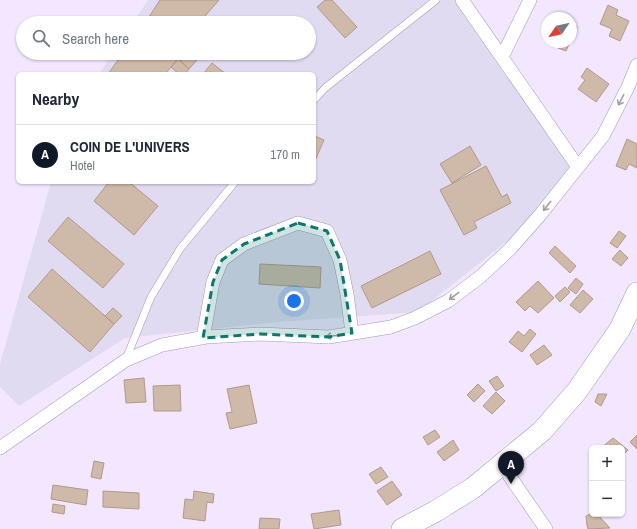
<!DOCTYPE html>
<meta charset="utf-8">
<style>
body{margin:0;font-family:"Archivo Narrow",sans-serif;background:#f6f6f7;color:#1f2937}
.controls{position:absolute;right:12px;bottom:12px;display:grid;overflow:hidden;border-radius:6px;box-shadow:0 1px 3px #0004}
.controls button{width:36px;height:36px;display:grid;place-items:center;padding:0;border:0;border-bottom:1px solid #e0e1e3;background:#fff;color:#1f2937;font:20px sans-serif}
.compass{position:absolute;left:541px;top:12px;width:36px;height:36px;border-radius:50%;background:#fff;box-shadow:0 1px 3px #0004;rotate:236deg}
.you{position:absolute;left:294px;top:301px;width:14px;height:14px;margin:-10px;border:3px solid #fff;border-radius:50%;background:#1a73e8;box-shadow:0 0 0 6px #1a73e833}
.badge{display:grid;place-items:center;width:26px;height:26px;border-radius:50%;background:#111827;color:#fff;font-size:13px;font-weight:700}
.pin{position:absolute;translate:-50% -33px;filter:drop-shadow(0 1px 2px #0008)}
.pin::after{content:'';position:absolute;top:21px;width:14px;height:12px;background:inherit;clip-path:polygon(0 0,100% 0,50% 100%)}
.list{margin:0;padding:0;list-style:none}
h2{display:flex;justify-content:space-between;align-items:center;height:52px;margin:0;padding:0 16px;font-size:17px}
h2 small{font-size:13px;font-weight:400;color:#747a83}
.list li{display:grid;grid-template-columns:26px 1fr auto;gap:12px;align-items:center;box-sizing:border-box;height:60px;padding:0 16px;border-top:1px solid #e0e1e3}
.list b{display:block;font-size:15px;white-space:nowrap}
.list p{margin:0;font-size:13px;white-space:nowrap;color:#747a83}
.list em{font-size:13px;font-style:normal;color:#747a83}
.icon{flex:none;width:22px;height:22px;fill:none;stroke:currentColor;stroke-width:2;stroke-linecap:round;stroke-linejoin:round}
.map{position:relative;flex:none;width:637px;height:529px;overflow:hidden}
.search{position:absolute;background:#fff;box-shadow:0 1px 3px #0004;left:16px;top:16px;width:300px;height:44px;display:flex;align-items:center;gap:10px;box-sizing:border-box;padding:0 14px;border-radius:22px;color:#747a83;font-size:15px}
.panel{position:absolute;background:#fff;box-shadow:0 1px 3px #0004;left:16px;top:72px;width:300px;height:112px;border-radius:6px}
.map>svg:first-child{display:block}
</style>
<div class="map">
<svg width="637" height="529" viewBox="0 0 637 529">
<rect width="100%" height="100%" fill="#f3e7ff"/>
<!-- industrial -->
<path fill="#e1dbf1" d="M148,0H459L572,168L521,230L418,312L278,322L125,338L19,406L0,387V364L51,182H314V74H99L113,53H309V23H133Z"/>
<!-- building -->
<path fill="#cfb9a8" stroke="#af9a8a" d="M160,0H219L199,23H145Z
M325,0H332L357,27L345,38L317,7Z
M608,5L618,10L616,15L629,21L620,41L609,36L612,29L600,24Z
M571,24L577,27L571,40Z
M559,42H570L566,51L558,48L560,43Z
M123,53H172L178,59L165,74H108Z
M173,53H189L197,60L189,69Z
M178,59L189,69L185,74H179L171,67Z
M212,63L226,74H203Z
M587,68L609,84L596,102L578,89L585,80L581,77Z
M315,136L324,140L314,163V140Z
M627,139L637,144V168L629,164L626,170L616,166Z
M470,146L481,165L452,183L440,164Z
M486,166L502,197L507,194L511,203L474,222L477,228L464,235L440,190Z
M109,182H129L158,206L134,235L94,201Z
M68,217L124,264L103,288L48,241Z
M619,231L626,236L617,248L610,243Z
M555,246L576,266L570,273L549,253Z
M620,250L628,258L621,266L612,259Z
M430,251L441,274L372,308L361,286Z
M260,264L321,267L320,288L259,284Z
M52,269L114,324L90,352L28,297Z
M576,278L583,284L576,294L568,288Z
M538,281L554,298L538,313L530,306L525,311L516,302Z
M565,287L570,292L560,302L555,296Z
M583,290L593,299L580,313L570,305Z
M113,308L122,316L114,324L105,316Z
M530,329L536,334L522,352L509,342L518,331L524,336Z
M544,345L552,355L537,365L530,355Z
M497,376L504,386L496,391L489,381Z
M144,378L146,402L126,403L124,380Z
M478,384L485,391L474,402L467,395Z
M180,385L181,411H154L153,386Z
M249,385L257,423L230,429L226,413L232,412L227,389Z
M496,392L505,401L492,414L483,406Z
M598,394H607L601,406L595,402Z
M435,430L440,437L428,445L423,437Z
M637,435V449L630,442Z
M613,438L628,450L622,456V448H601Z
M453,440L459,450L444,461L437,452Z
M94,461L104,463L101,479L91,477Z
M381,467L388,477L376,484L369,474Z
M392,481L402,495L387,505L377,491Z
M53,485L88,490L86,505L51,499Z
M103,491L139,493V509L103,507Z
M194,491L214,494L213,503L207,502L205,521L183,518L185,499L193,500Z
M53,504L65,506L64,514L52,512Z
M339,510L341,525L314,529L311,514Z
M592,513V514H597L610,528L588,529L587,526L586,516Z
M260,518L280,519L279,529H259Z"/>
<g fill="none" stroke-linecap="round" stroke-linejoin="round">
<!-- lane casing -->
<g stroke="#a499af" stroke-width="8">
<path id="lane" d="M314,100L325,88L436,0
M126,359L151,297L180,249L235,182"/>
</g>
<!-- street casing -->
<g stroke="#a499af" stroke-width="14">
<path id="street" d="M462,0L578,167
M502,57L530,0
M203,338L213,282L222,260L244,244L298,223L327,231L340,260L347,294L352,333
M0,448L126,360L162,345L206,337L260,334L329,337L391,327L415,318L448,301L480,277L510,249L540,215L603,136L628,87L637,65
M502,465L546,529"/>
</g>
<!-- primary casing -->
<g stroke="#a499af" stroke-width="22">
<path id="primary" d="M402,529L436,511L473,488L542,431L577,391L620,329L637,293"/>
</g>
<!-- lane -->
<use href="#lane" stroke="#fff" stroke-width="7"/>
<!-- street -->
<use href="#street" stroke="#fff" stroke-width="13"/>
<!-- primary -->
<use href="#primary" stroke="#fff" stroke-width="21"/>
</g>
<!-- one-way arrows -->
<defs><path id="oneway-shaft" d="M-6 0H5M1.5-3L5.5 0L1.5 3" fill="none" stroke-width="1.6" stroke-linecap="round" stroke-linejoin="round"/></defs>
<g stroke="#a1a0a3">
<use href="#oneway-shaft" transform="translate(621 100) rotate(117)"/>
<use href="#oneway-shaft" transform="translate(547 206) rotate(128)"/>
<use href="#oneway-shaft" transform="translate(454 296) rotate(143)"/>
<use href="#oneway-shaft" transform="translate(332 336) rotate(175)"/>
</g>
<!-- marked area -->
<path fill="#0f766e" fill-opacity="0.2" stroke="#0f766e" stroke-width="3" stroke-dasharray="8 5" stroke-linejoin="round" d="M298,223L327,231L340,260L352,333L329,337L260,334L203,338L213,282L222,260L244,244Z"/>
</svg>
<div class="controls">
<button>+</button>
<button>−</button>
</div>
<svg class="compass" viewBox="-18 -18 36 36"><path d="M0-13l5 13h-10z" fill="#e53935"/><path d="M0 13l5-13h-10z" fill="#747a83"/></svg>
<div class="you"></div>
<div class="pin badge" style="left:511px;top:484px">A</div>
<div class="search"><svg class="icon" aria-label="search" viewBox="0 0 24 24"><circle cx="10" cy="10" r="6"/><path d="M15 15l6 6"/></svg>Search here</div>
<section class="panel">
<h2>Nearby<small></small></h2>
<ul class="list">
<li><span class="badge">A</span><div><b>COIN DE L'UNIVERS</b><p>Hotel</p></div><em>170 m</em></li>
</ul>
</section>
</div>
